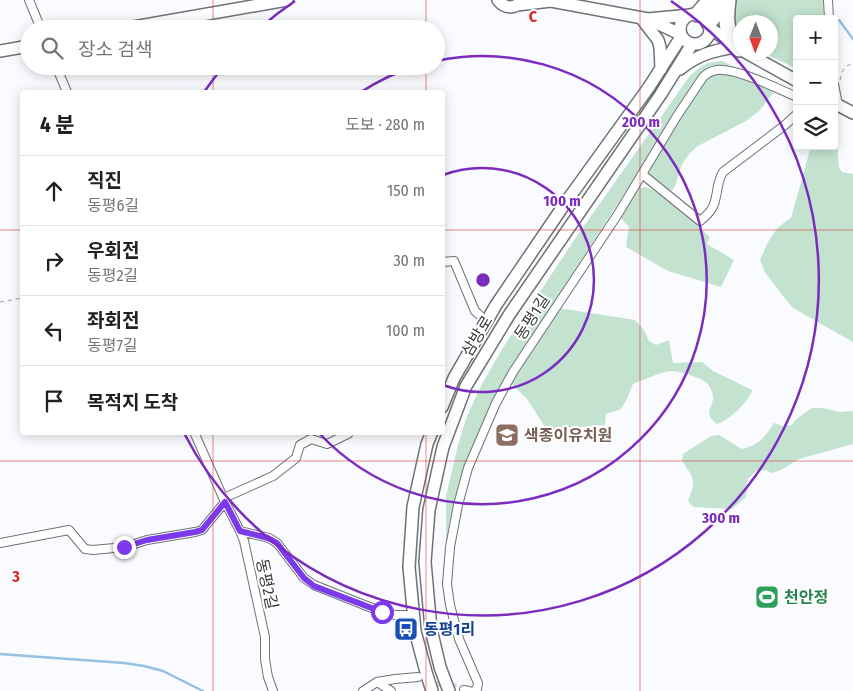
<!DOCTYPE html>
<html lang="ko">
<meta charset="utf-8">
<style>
body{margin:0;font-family:"Fira Sans Condensed","Noto Sans KR",sans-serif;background:#f6f6f6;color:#202124}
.controls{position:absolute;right:15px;top:15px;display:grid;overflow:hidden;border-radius:5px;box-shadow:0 2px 12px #0003}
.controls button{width:45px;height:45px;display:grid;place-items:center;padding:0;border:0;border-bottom:1px solid #e0e0e0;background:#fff;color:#202124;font:25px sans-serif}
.compass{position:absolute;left:733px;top:15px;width:45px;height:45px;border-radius:50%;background:#fff;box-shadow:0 2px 12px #0003;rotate:181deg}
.stop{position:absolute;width:15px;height:15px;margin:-11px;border:4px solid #7c3aed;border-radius:50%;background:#fff}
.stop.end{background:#7c3aed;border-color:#fff;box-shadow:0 1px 5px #0008}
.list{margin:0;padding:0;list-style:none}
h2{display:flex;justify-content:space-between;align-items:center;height:65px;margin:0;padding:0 20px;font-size:21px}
h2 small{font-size:16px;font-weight:400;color:#757577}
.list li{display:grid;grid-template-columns:32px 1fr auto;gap:15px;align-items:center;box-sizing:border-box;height:70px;padding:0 20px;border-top:1px solid #e0e0e0}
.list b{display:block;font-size:19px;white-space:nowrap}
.list p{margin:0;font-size:16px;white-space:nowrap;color:#757577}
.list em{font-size:16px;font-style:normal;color:#757577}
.icon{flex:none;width:28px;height:28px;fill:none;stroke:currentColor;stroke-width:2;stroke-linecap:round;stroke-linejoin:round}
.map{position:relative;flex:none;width:853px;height:691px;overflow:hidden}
.search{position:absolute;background:#fff;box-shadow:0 2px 12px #0003;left:20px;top:20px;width:425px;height:55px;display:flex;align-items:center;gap:12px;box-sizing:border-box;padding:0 18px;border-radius:28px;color:#757577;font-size:19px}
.panel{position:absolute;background:#fff;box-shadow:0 2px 12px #0003;left:20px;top:90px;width:425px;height:345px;border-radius:5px}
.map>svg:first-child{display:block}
</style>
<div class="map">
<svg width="853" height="691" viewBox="0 0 853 691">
<rect width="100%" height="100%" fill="#fafbff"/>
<!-- green -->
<path fill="#c3e3d0" d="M737,0H823L824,19H797V69L764,53L770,52V22H740V40L729,15Z
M722,61L731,65L716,67L708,70L643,165L522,351L494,397L462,475L451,514L446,542V496L458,445L467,416L483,382L504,346L577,236L689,77C702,65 705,62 722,61Z
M719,73L732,75L774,92L759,111L746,121L698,146L690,153L682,164L675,186L672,191L659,184L648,172L702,81L710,75Z
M834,141L837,143L839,168L842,172L853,174V342L793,308L782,295L765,272L760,260C768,242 773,228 791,218L811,146H834Z
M645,187C664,192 694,223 710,237L707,244L734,260L721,287L668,271L626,247L627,239L629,227L620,217L639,188Z
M558,308L635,320L644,330L649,341L656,345L669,340L673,363L702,362L713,371L752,390C750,401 727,422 717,424C702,412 713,410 713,397C713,393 710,386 707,383C702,378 677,370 670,371C661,372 643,380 633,384L628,397L621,409L606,414L605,425L547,430L527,399L511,383L529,352Z
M812,408H823L840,412L853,411V444L799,459L781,470L772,473L766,470L756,471L747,480L746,497L732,509L693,507L688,501C696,480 695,480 682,461L683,454L711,436L719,435L742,449C759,445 765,437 774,423L783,426L792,425L795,420Z"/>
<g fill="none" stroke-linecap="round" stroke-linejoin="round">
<!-- stream -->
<path stroke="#95c1e2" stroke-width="2.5" d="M839,20L853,39
M0,654L124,663L144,666L163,671L203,691"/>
<!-- street-tunnel -->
<path stroke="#d4d5d8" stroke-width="8" stroke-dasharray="8 4" stroke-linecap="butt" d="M425,679L464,690"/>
<!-- street casing -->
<g stroke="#6f7176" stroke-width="10">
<path id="street" d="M29,0L41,29
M828,0L829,19
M56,66L67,92
M834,84L838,105
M642,174L700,221C707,215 713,210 715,201C718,190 717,182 723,172L785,125L797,114
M442,262L454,261L475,311L486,321
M194,432L225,502L240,531L244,541L265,637V659L268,677L273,691
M224,498L273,476L296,458L300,445L311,439L327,444L348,434
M240,531L269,538L277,543L304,578L314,585L382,612L395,615H414
M0,543L69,530L85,549L93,550L125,547L147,540L195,532L202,530L225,502
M377,682L391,691
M464,690L469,691
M363,691L377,682L395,679L418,677
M474,691L477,689L478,683L459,639L450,605L447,584L450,547L458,505L468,468L496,403L513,372L618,214L677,116L703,77C707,73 711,71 717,70C737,68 778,89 797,97"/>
</g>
<!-- secondary casing -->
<g stroke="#6f7176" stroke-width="14">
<path id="secondary" d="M498,0C505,9 514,9 522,1
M517,5L551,1L648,19L680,34
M680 29a15 15 0 1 1 30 0a15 15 0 1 1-30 0Z
M641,18L658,40L660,47L661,69
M648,19L690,15
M710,28L737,48
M122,29L287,0
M0,51L29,46
M745,52L797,81
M680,69C697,55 712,51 734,47
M834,103L853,113
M442,407L454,378L496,305L566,202L649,87L681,37
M432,432L427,444L413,507L409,567L415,631L426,672L432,691
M449,691L440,667L431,629L425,562L429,510L443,447L466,386L509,315L661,94L692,44"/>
</g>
<!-- highway casing -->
<g stroke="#6f7176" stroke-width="18">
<path id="highway" d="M728,0C725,25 726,28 739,49
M698,14L710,0
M709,23L725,0"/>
</g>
<!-- path -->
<path stroke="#9a9b9f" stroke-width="1" stroke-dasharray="4 4" stroke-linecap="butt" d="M840,80C842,71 844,65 853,64
M0,302L22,298"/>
<!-- street -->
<use href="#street" stroke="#fff" stroke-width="8"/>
<!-- secondary -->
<use href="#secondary" stroke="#fff" stroke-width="11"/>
<!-- highway -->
<use href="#highway" stroke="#fff" stroke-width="15"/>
</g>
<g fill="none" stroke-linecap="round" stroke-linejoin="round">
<!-- route -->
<path stroke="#7c3aed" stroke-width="6" d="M124,547L147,540L195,532L202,530L225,502L240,531L268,538L277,543L304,578L314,586L382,612"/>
</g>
<!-- grid -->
<path fill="none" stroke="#d62828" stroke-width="1" stroke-opacity="0.55" d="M213,0V29M426,0V29M640,0V691M213,66V92M426,66V92M0,230H22M442,230H853M213,432V691M426,432V691M0,461H853"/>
<!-- distance rings -->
<g fill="none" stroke="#7b2cbf" stroke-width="2.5">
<path d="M443 175A112 112 0 1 1 443 385"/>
<path d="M361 92A224 224 0 0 1 416 66M436 61A224 224 0 1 1 319 433"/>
<path d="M204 92A336 336 0 0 1 224 66M260 28A336 336 0 0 1 295 1M671 1A336 336 0 1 1 184 433"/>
</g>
<!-- icons -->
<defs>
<g id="school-square" transform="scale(1.25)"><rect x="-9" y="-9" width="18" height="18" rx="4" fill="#8d6e63" stroke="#fff"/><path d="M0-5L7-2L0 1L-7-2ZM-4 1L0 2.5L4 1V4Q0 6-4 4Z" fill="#fff"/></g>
<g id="stadium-square" transform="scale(1.25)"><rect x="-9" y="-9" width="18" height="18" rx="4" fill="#2e9e5b" stroke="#fff"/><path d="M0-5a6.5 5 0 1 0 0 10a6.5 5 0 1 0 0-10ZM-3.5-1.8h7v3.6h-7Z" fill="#fff"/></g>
<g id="bus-square" transform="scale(1.25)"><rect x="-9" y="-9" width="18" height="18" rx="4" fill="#1a4fb4" stroke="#fff"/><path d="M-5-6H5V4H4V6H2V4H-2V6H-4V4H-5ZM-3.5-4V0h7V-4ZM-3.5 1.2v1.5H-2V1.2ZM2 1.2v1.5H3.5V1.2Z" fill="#fff"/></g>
</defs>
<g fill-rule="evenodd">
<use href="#school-square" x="507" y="435"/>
<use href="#stadium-square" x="767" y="597"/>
<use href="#bus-square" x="406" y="629"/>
</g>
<g text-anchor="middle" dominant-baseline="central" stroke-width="4" stroke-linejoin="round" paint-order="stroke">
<!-- street labels -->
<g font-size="16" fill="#3a3b3e" stroke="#fff">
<text transform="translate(532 317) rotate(-57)">동평1길</text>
<text transform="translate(477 336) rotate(-59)">삼방로</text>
<text transform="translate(267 584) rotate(78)">동평2길</text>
</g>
<!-- education labels -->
<g font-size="16" font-weight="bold" fill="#785e54" stroke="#fff" text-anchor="start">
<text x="524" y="435">색종이유치원</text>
</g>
<!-- leisure labels -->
<g font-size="16" font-weight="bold" fill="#27864d" stroke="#fff" text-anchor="start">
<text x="784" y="597">천안정</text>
</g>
<!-- transit labels -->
<g font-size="16" font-weight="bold" fill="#164399" stroke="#fff" text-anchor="start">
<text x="424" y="629">동평1리</text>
</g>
</g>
<g font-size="16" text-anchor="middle" font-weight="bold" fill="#d62828" stroke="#fff" stroke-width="4" stroke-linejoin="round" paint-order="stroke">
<text x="533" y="22">C</text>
<text x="16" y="582">3</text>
</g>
<circle cx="483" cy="280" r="8" fill="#7b2cbf" stroke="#fff" stroke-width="2.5"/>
<g font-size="15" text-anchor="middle" font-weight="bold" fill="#7b2cbf" stroke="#fff" stroke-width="4" stroke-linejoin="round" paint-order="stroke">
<text x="641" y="127">200 m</text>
<text x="562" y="206">100 m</text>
<text x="721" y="523">300 m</text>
</g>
</svg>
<div class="controls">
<button>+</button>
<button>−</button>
<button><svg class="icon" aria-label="layers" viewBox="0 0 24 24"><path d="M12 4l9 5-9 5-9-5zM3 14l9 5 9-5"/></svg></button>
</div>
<svg class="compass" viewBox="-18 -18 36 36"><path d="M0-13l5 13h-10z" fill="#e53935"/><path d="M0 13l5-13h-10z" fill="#757577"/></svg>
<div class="stop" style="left:382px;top:612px"></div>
<div class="stop end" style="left:124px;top:547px"></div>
<div class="search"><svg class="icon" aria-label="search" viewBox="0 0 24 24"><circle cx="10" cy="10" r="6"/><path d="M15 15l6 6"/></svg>장소 검색</div>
<section class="panel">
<h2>4 분<small>도보 · 280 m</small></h2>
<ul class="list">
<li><svg class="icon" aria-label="ahead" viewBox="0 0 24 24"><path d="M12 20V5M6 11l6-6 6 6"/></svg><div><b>직진</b><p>동평6길</p></div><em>150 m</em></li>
<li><svg class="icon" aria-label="right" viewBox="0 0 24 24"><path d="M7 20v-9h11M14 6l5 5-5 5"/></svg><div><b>우회전</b><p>동평2길</p></div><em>30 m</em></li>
<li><svg class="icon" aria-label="left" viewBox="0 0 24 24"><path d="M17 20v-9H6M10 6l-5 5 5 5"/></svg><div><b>좌회전</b><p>동평7길</p></div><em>100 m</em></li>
<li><svg class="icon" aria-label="arrive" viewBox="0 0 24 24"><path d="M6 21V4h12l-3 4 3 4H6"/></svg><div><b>목적지 도착</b></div></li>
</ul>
</section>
</div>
